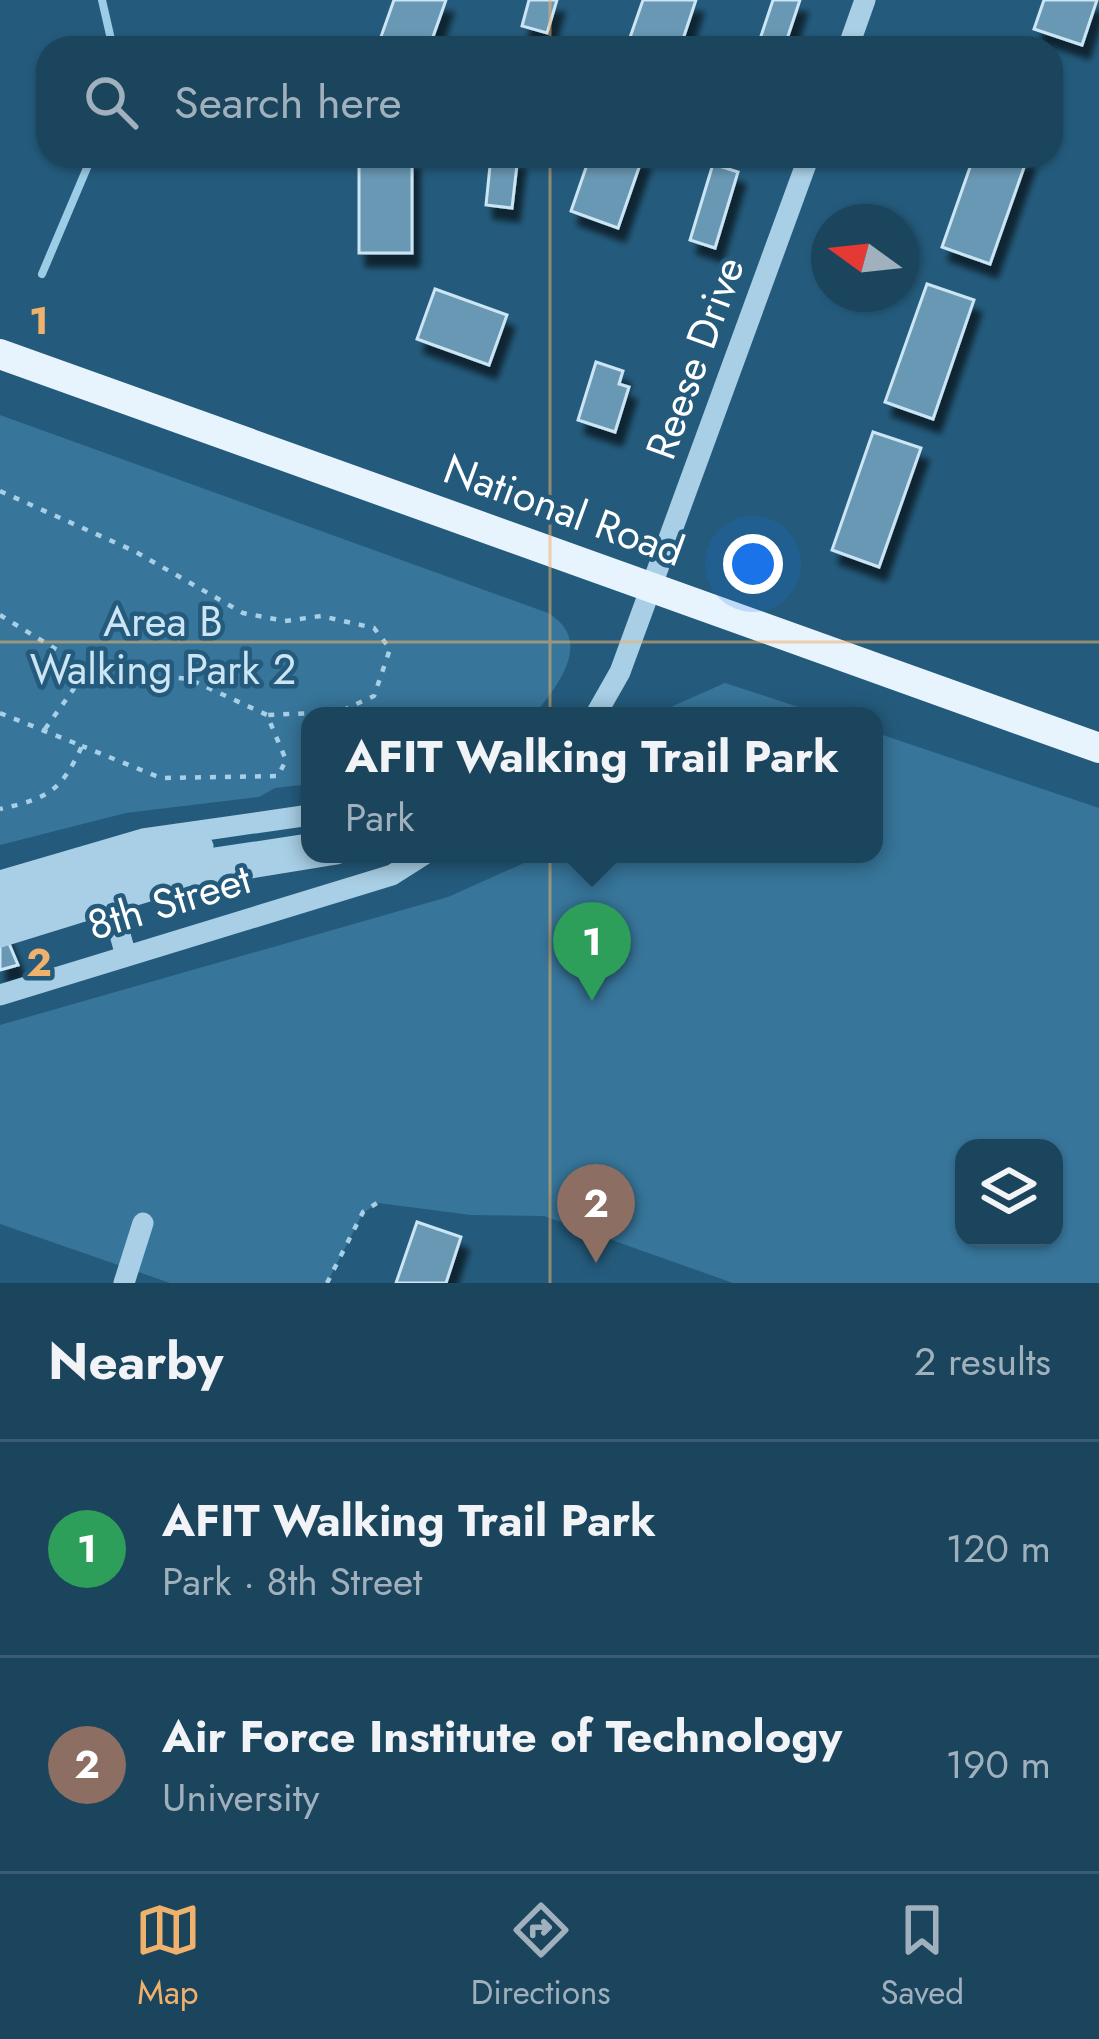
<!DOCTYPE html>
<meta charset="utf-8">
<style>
body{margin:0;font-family:Jost,sans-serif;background:#284e66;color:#f1f3f6}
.controls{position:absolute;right:36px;bottom:36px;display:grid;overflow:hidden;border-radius:24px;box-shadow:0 3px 9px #0004}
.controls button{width:108px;height:108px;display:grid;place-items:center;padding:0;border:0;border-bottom:3px solid #395c72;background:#1b445d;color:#f1f3f6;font:60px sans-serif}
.compass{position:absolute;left:811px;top:204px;width:108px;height:108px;border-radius:50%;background:#1b445d;box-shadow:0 3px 9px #0004;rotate:285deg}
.you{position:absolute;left:753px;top:564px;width:42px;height:42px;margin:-30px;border:9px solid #fff;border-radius:50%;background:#1a73e8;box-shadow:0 0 0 18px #1a73e833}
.badge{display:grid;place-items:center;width:78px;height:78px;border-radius:50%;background:#efb16c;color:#fff;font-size:39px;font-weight:700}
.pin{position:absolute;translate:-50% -99px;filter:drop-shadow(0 3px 6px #0008)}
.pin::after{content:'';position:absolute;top:63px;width:42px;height:36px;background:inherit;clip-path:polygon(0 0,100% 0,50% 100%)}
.popup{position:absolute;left:301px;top:707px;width:582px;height:156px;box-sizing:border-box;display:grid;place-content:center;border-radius:24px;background:#1b445d;filter:drop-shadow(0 3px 9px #0005);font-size:39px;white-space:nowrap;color:#a0b0bc}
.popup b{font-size:45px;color:#f1f3f6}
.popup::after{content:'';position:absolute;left:50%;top:100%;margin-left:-24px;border:24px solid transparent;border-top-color:#1b445d}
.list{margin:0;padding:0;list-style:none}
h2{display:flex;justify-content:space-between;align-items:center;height:156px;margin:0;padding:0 48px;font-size:51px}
h2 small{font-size:39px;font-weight:400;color:#a0b0bc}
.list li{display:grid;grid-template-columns:78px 1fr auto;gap:36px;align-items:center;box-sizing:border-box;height:216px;padding:0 48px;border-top:3px solid #395c72}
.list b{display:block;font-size:45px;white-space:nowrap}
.list p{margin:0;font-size:39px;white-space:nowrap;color:#a0b0bc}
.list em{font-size:39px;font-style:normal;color:#a0b0bc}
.icon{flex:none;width:66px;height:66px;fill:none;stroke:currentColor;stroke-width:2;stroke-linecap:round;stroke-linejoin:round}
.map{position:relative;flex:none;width:1099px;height:1283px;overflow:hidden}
.search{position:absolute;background:#1b445d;box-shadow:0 3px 9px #0004;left:36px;right:36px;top:36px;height:132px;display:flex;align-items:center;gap:30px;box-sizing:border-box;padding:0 42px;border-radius:36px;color:#a0b0bc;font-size:45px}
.sheet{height:588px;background:#1b445d}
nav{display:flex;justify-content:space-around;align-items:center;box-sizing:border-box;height:168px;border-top:3px solid #395c72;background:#1b445d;font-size:33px;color:#a0b0bc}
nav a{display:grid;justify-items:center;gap:6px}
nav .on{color:#efb16c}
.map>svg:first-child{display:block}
</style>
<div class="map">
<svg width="1099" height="1283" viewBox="0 0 1099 1283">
<defs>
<filter id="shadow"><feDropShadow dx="7" dy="13" stdDeviation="3" flood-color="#0009"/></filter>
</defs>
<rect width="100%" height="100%" fill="#245b7c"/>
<!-- green -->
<path fill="#37759a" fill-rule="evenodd" d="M0,415L548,613C595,641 557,687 533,716H310V784L275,788L259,797L126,813L0,845Z
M725,683L826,716H667L673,706Z
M874,732L1099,808V1283H733L544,1216L471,1215L378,1203L363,1213L327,1283H170L0,1224V1025L448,897L544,854H874ZM964,1148H1054V1238H964Z"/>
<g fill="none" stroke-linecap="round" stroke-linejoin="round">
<!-- stream -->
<path stroke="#9ccce6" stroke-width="8" d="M102,0L113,48
M42,274L92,156"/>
</g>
<!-- building -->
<path fill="#6998b4" stroke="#cbe5f4" stroke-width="3" filter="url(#shadow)" d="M394,0H446L429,48H377Z
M529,0H557L547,33L522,26Z
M643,0H696L680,48L627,46Z
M773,0H800L784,48H757Z
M1044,0H1097L1082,45L1034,29Z
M359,156H412V253H359Z
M491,156H518L512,208L486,205Z
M590,156H643L618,228L571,211Z
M974,156H1028L990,264L942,247Z
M713,164L738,172L715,248L690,240Z
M927,284L974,300L933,419L885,402Z
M435,289L507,315L489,365L417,339Z
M596,362L623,371L619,384L629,387L615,432L578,420Z
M873,432L921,448L879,567L832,550Z
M0,922L18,965L0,970Z
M417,1222L461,1237L446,1283H396Z"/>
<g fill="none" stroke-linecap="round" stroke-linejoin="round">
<!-- path -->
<path stroke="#a8cfe5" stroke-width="4.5" stroke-dasharray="6 9" stroke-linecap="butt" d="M0,491L134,551L243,613L285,621L321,616L374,628L390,649L374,696L339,712L267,715
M0,615L88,669
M0,713L82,746C61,791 49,798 0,809
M45,729L88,669L189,679L267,715L286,760L278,776L161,778L82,746
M327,1283L363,1212L377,1203"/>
<!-- minor -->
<path stroke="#a8cfe5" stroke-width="21" d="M848,48L865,0
M595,716L620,672L809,156
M0,881L143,839L310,815
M107,888L126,956
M0,900L146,857L203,846
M0,919L189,862L309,844
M0,937L194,877L337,854
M0,995L392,875L425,854
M124,1283L143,1223"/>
<!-- major -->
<path stroke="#e8f4fd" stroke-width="30" d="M0,354L1099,748"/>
</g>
<!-- grid -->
<path fill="none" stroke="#efb16c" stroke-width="3" stroke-opacity="0.55" d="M550,0V48M550,156V1283M0,642H1099"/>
<g text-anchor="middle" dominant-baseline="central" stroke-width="9" stroke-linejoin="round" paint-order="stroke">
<!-- street labels -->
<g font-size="42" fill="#fff" stroke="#245b7c">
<text transform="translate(695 358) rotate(-70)">Reese Drive</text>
<text transform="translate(564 510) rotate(20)">National Road</text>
<text transform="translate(169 902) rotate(-17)">8th Street</text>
</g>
<!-- park labels -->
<g font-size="42" fill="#cbe5f4" stroke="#245b7c">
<text x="163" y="621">Area B<tspan x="163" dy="48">Walking Park 2</tspan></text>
</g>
</g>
<g font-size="39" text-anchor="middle" font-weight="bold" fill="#efb16c" stroke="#245b7c" stroke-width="9" stroke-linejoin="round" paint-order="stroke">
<text x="39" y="334">1</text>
<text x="39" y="976">2</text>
</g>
</svg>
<div class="controls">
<button><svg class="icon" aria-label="layers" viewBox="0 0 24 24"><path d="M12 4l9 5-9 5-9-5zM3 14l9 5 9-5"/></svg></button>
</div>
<svg class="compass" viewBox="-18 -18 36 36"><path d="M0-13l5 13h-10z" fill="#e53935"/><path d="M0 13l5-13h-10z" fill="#a0b0bc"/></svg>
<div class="you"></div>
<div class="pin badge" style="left:592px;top:1001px;background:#2e9e5b">1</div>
<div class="popup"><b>AFIT Walking Trail Park</b>Park</div>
<div class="pin badge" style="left:596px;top:1263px;background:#8d6e63">2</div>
<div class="search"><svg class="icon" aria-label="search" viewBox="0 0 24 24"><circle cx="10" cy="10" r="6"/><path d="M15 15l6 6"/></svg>Search here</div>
</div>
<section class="sheet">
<h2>Nearby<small>2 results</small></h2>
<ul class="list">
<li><span class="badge" style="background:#2e9e5b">1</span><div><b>AFIT Walking Trail Park</b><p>Park · 8th Street</p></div><em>120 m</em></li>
<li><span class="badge" style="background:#8d6e63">2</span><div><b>Air Force Institute of Technology</b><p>University</p></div><em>190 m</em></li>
</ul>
</section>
<nav>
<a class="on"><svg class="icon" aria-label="map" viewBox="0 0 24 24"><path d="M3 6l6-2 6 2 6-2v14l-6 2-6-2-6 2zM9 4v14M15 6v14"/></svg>Map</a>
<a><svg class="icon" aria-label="directions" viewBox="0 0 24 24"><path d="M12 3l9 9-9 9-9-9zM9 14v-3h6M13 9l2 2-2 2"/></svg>Directions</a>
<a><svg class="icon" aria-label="saved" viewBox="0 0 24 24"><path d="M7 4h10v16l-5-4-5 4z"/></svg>Saved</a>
</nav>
